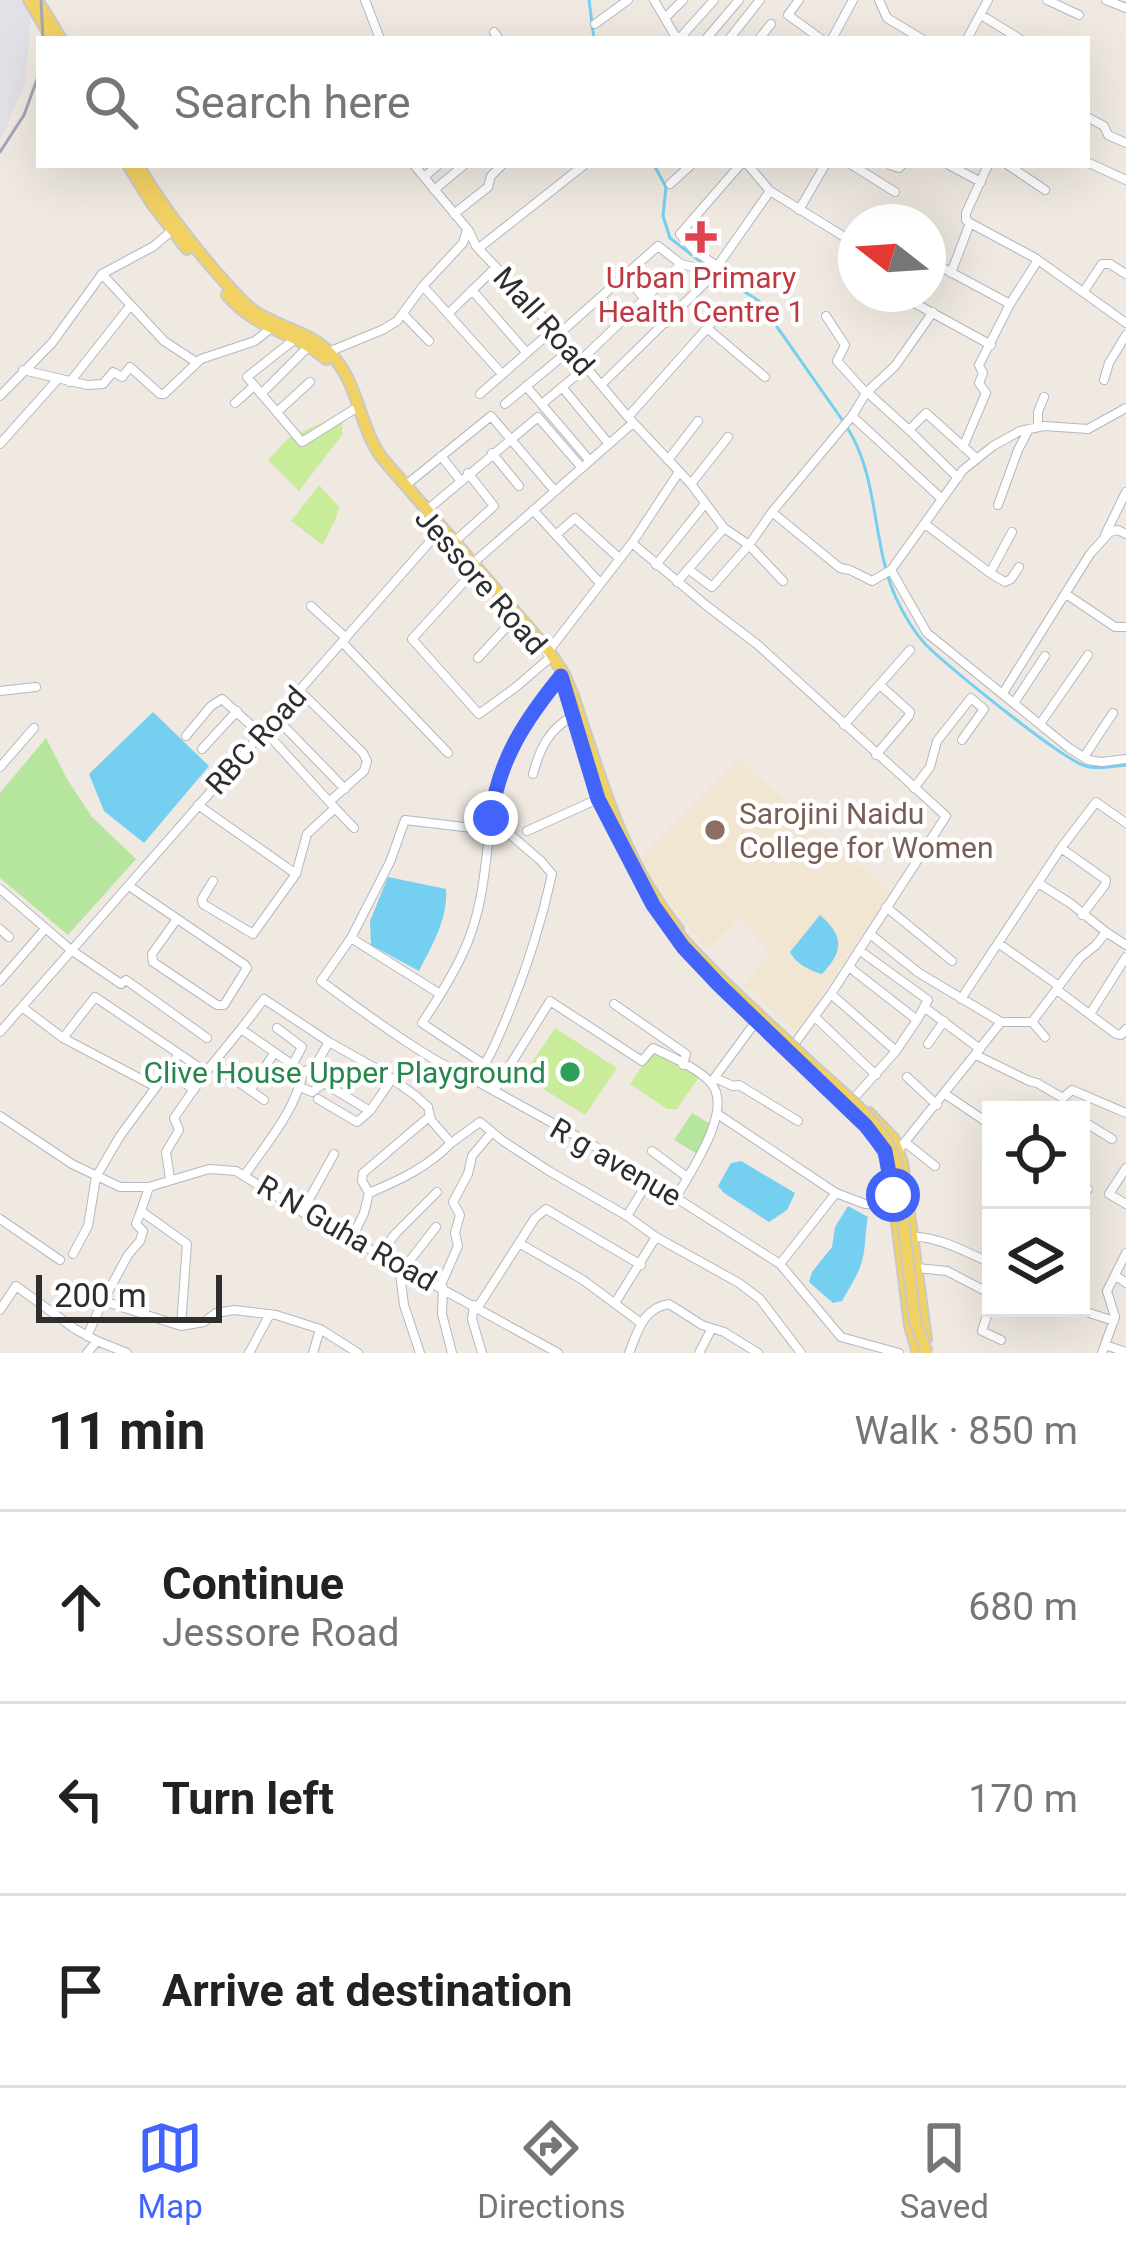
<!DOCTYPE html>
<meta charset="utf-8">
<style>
body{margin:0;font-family:Roboto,sans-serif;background:#f6f6f6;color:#222}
.controls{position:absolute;right:36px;bottom:36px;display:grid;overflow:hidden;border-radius:0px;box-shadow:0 12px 48px #0002}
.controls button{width:108px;height:108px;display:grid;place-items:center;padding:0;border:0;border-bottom:3px solid #e0e0e0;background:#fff;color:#222;font:60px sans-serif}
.compass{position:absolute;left:838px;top:204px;width:108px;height:108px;border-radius:50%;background:#fff;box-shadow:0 12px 48px #0002;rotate:287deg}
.scale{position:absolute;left:36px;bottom:30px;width:186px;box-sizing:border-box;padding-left:12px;border:6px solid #2e2e2e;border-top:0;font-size:33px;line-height:42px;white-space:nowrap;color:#2e2e2e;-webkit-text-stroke:9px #fff;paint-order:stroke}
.stop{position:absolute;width:36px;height:36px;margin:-27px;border:9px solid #4264fb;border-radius:50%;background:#fff}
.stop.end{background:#4264fb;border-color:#fff;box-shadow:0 3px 12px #0008}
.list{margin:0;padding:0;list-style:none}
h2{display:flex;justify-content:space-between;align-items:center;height:156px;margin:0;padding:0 48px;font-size:51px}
h2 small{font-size:39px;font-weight:400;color:#767676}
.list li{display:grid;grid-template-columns:78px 1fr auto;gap:36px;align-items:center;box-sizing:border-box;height:192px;padding:0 48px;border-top:3px solid #e0e0e0}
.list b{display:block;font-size:45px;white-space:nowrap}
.list p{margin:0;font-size:39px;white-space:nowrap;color:#767676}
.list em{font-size:39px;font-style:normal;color:#767676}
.icon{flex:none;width:66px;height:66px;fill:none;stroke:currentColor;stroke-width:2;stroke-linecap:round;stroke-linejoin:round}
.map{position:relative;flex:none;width:1126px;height:1353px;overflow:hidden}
.search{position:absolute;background:#fff;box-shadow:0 12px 48px #0002;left:36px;right:36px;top:36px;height:132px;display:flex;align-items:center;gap:30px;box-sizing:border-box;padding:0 42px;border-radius:0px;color:#767676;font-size:45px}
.sheet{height:732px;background:#fff}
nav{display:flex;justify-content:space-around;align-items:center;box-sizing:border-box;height:168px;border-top:3px solid #e0e0e0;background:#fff;font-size:33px;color:#767676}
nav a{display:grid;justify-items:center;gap:6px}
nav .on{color:#4264fb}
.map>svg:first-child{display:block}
</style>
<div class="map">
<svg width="1126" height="1353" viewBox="0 0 1126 1353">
<rect width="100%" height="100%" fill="#efe9e1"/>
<!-- industrial -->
<path fill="#e3e1e8" d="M0,0H24L31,10L26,81L0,142Z"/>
<!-- education -->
<path fill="#f0e6d1" d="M739,759L890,893L800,1028L794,1029L744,985L769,953L739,917L707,950L661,892L641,857Z"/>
<!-- green -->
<path fill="#b6e59e" d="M46,738L67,779L92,817L136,859L68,935L0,878V793Z
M692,1113L714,1126L699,1155L674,1140Z"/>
<!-- pitch -->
<path fill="#c9ec9a" d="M343,413L342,435L299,491L268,460L289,438Z
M319,485L339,507C337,520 328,532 323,545L291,521Z
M555,1028L617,1068L585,1115L523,1076Z
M652,1051L700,1076L677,1109H667L630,1084Z"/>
<!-- water -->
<path fill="#75cff0" d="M153,712L209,766L144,843L104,811L89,774Z
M388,877L446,889C448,919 432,945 419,971L371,945L370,921Z
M820,915C844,936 844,951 822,974C810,971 795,963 790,952Z
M741,1161L795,1193L787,1210L769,1222L724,1193L718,1186L731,1163Z
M848,1206L868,1217C865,1232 866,1247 862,1261C858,1276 849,1288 842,1301L833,1303L809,1282L812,1272L832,1247L835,1227Z"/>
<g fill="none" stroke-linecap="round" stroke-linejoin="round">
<!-- stream -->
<path stroke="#75cff0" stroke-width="3" d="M589,0L594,39
M654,165L666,187L663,216L670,238L715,273L759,301L843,421
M848,429C879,478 872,545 896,598C903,613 915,633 926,645C948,666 1066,764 1089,767C1100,769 1115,766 1126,765"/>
<!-- minor casing -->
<g stroke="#b4b7c1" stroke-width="10">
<path id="minor" d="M365,0L380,39
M654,0L677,39
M799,0L788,15L821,39
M879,0L887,18L922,39
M1047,0L1079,15
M1106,0L1126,8
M981,15L1020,39
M665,18L683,0
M595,24L628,0
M494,32L499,39
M679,39L714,0
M706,39L739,0
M729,39L760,0
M759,39L771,24
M832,39L853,0
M967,39L988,0
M1087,117L1104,126L1108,135L1126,143
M1087,162L1126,180
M414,165L469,231L476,246L554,329L628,417L691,484L724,528L749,545L772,512L840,568L850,570L872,581L891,570L927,633L1069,748L1088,760L1102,762L1126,759
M748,165L770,191L856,244
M852,165L895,192
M890,165L899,168L902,165
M949,165L981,182
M1008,165L1045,190
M424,177L438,165
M670,184L691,165
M434,190L464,165
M799,210L825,165
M454,214L488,187L491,176L502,165
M970,223L1037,259
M479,248L584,165
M856,249L846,268L856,273
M928,260L1010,304L1038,260L1126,323
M681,264L697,268L709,277
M717,266L695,251L680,234L740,165
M951,273L970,223L966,220V213L988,165
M102,274L164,341L196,362
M625,276L666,323
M423,286L502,374
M472,290L526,352
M1084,291L1102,264H1110L1126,274
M898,294L991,345
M449,313L496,267
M404,315L429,341
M826,316L845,345L837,361L866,393L852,416
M707,328L765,377
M559,334L658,246L681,264L581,360
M295,339L247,377L302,442L353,410
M326,353L382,330L397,321L423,286L463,243L467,230
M23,370L87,385L103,384L113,372L122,377L130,367L160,394H164L201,359L255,341L270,329
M1104,380L1109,363L1126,335
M70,382L130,306
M601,385L707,281L770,191
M526,386L590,461
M562,387L609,444
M867,392L895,366L933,312
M866,393L867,392L909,430L926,413L976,458
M261,394L308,347
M480,394L554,329
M0,396L52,343L102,274L154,246L176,227
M235,403L254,386
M505,404L571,349
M542,404L586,367
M277,412L310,382
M628,417L724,309
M1038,427V412L1044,397
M909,430L958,478
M0,444L57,380
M963,447L986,393L979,383L983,373L979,365L1010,304
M492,453L519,486
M441,456L460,480
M668,460L698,421
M691,484L728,437
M406,485L491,416L554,490
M998,505L1018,450L1029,429
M427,510L538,417L582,468
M533,510L599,582
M772,512L852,416L942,499
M925,524L990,573L1012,532
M556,535L575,518L619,558
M1105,535L1126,492
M454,542L494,506L468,473
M632,543L707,606L758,645L946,816L831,994L795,1043
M472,564L633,423
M656,565L704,505
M688,569L712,587L749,545L783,581
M891,570L963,470L993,446L1020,431L1044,426L1088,429L1126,408
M473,572L412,639L479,714L516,687L552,656
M990,573L1005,582L1011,579L1019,567
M677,582L724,528
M1066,594L1115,627H1126
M311,606L346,638
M343,643L448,753
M547,653L632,543L679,472
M478,658L514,619
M0,691L36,687
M300,691L363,753L367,761L364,771L330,801
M1003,693L1090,554L1110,532L1118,530L1126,534
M1014,703L1045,656
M276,718L345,789
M1040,724L1088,655
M844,725L910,650
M186,736L211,706L222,699L261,734
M202,749L237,711
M876,755L909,716L910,712L880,685
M1084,757L1113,713
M0,767L34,728
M533,774C540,748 549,729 573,716
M914,788L930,767L937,741L971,698L984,709L962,740
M198,805L296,874
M335,808L354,828
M527,831L598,799
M1061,848L1106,880L1105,885L1082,915
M213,881L202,899L203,904L253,934L296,874L307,834L335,808L264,730
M1038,883L1070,903L1106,932
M129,886L245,965L247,968L224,1005H217L153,962L152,954L177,919
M0,889L71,950L121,984L126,980L207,1038
M886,907L952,961
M0,929L9,937
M870,934L919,973L1001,1022
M351,938L321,981C350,1002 446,1075 475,1077C490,1059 497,1040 506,1019C526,971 541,925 552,874L541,861L491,818C499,757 524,719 564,674
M998,943L1059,986
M859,950L928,1000L917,1020
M849,967L917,1020L896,1051L854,1098
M0,981L45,929
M1057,990L1116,1034L1121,1035L1126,1029
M440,994L351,938L390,862L405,820L489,830
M831,994L896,1051
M961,999L1061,848L1096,802L1126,823
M614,1004L686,1054L683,1065
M22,1007L63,1038L95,997L206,1072L174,1118L179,1130L166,1152L170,1179
M924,1007L980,1049
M1090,1014L1126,957
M815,1017L876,1075
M1032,1022L1045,1037
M277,1028L302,1047L293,1064
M241,1029L264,999L329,1042L315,1066
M0,1032L441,529
M63,1038L156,1087L178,1055
M329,1042L384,1073L416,1096L428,1107L431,1120L451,1143L480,1122L503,1141L549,1171L627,1216L656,1237L739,1283L760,1299L801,1353
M928,1044L944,1021
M976,1055L1029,1081L1037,1083L1063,1098L1072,1090L1126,1113
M213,1064L264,1100
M485,1065L422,1023C436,1002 450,980 461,957C482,916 485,870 490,825
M168,1070L194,1090
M206,1072L241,1029L303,1072
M303,1072L315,1066L321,1069L324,1083L370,1111
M715,1077L757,1020
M907,1077L937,1105
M715,1078L733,1086L739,1085L798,1121
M480,1083L596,1147L780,1264L841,1337L899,1353
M300,1087L312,1092L324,1083
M251,1090L274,1053
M494,1091L550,1001L642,1061L653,1048C671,1057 698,1068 711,1083C734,1110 691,1170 677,1196
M945,1094L991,1125
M318,1099L357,1122L370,1111L392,1079
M719,1115L836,1193L865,1204L895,1205
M0,1116L72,1164L120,1187H149L209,1169L236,1171L302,1212L558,1353
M1081,1131L1086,1123L1112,1139
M906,1143L935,1166
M652,1151L687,1177
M896,1153L1001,1022H1032L1080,958L1096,945L1106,932L1126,945
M1126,1168L1109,1194L1126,1204
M245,1175C266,1144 296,1110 303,1072
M1081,1184L1088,1189
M149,1187L141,1211L187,1244L181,1326
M369,1193L362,1181L363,1173L430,1116
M302,1212L334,1154
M627,1216L649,1180
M0,1219L60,1260
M913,1237C939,1236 967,1253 991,1263
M352,1238L364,1213L369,1193C400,1180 428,1167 451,1143
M519,1243L535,1218L546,1209L641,1265
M73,1254L88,1226L96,1177L120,1136L156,1087
M379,1255L396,1233L437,1192
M780,1264L836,1193
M399,1266L404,1305L420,1353
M404,1268L436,1227
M917,1268L947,1271L991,1294
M1115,1275L1126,1283
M440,1287L458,1246L455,1233L460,1215L453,1202L468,1174L472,1156L492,1132
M443,1288L442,1314L452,1353
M103,1301L128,1255L140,1241L143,1231L136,1224L141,1211
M615,1303L656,1237
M991,1303L982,1331L1001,1340
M474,1305L472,1319L482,1353
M478,1307L519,1243L583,1280L641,1323
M1074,1308L1114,1321
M0,1310L16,1286L75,1329L97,1341
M87,1336L103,1301L181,1326L204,1322L216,1313L234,1310L276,1315L320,1329L358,1353
M1105,1345L1126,1352
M87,1353L97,1341L127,1353
M249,1353L270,1314
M313,1353L320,1329
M629,1353C638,1331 643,1308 669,1304L702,1325L724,1332L758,1353
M699,1353L711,1330
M1102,1353L1115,1317L1107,1291L1126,1253"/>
</g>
<!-- major casing -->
<g stroke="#c9c9c9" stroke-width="14">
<path id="major" d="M29,0L52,39
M37,0L61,39
M128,165L153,205L187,249
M138,165C160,203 186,237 215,271C227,284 239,300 254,311C277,327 308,331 328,351C359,381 358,425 382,458L549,651L564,674L572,693C601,778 620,858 678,929
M227,295C259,332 293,330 326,359
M694,959L741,1005
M807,1067C837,1097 876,1125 890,1167L910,1326L918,1353
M869,1113L893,1138L902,1162L926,1339"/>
</g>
<!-- minor -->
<use href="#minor" stroke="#fff" stroke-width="8"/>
<!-- major -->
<use href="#major" stroke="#f2d163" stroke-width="10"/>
<!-- rail -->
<path stroke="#a3a6b8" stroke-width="3" d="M41,0L43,39
M0,152L24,115L39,74"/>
<!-- major-bridge casing -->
<g stroke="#c9c9c9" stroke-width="14" stroke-linecap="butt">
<path id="major-bridge" d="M671,926C714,976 764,1019 811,1064C841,1092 883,1122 896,1162L915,1321L927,1353"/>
</g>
<!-- major-bridge -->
<use href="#major-bridge" stroke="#f2d163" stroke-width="10"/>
</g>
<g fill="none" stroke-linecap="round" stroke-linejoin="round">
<!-- route -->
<path stroke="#4264fb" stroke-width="15" d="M491,818C498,761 525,720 561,676L598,799L653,905L683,947L719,985L866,1126L885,1151L893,1195"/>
</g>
<!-- markers -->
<path fill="#e0444e" stroke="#fff" stroke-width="4.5" d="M695 219h12v12h12v12h-12v12h-12v-12h-12v-12h12z"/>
<circle fill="#8d6e63" stroke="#fff" stroke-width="4.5" cx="715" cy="830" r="12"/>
<circle fill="#2e9e5b" stroke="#fff" stroke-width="4.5" cx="570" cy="1072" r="12"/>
<g text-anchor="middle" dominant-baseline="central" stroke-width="9" stroke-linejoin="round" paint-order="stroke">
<!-- health labels -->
<g font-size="30" fill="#be3a42" stroke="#fff">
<text x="701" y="277">Urban Primary<tspan x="701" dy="34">Health Centre 1</tspan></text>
</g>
<!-- street labels -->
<g font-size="30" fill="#2e2e2e" stroke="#fff">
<text transform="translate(544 321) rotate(48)">Mall Road</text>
<text transform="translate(481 581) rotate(49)">Jessore Road</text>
<text transform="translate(256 740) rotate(-48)">RBC Road</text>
<text transform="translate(616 1162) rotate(30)">R g avenue</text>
<text transform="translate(347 1233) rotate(30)">R N Guha Road</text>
</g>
<!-- education labels -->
<g font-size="30" fill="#785e54" stroke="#fff" text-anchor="start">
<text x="739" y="813">Sarojini Naidu<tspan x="739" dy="34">College for Women</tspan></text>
</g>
<!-- leisure labels -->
<g font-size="30" fill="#27864d" stroke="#fff" text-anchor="end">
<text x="546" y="1072">Clive House Upper Playground</text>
</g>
</g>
</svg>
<div class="controls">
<button><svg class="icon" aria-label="locate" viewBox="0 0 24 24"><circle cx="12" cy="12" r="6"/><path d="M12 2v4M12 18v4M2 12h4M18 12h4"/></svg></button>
<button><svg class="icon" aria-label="layers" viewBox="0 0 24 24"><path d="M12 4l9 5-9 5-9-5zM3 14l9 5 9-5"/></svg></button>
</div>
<svg class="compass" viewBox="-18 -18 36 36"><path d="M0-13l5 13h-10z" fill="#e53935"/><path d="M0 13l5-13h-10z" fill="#767676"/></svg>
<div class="scale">200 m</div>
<div class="stop" style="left:893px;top:1195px"></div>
<div class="stop end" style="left:491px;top:818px"></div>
<div class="search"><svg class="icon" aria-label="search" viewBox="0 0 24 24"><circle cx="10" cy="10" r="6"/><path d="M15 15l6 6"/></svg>Search here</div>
</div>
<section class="sheet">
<h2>11 min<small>Walk · 850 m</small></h2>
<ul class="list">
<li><svg class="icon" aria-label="ahead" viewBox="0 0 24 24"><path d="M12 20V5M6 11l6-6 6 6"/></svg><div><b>Continue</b><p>Jessore Road</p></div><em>680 m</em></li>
<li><svg class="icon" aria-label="left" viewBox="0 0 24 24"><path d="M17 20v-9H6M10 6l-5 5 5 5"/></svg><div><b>Turn left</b></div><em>170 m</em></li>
<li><svg class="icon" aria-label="arrive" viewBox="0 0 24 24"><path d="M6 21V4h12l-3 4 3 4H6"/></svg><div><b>Arrive at destination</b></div></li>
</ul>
</section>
<nav>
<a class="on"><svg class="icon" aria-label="map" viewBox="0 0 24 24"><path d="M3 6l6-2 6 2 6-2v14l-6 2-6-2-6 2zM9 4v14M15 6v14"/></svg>Map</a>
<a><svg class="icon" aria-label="directions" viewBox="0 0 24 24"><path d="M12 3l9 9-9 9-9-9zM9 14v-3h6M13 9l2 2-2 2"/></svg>Directions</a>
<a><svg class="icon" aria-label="saved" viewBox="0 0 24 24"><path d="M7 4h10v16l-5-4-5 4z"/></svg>Saved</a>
</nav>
